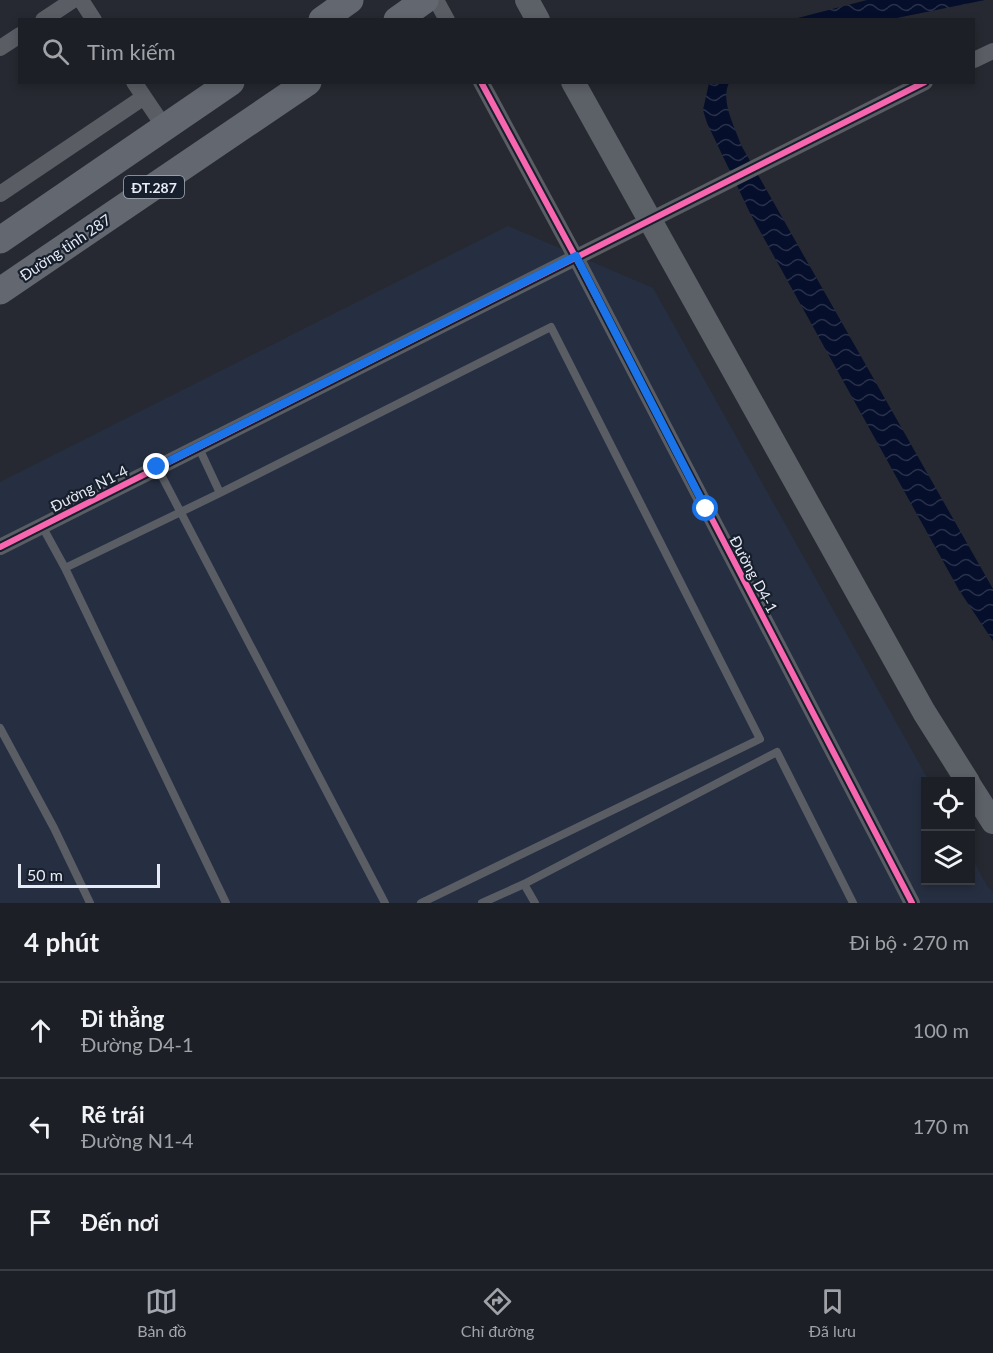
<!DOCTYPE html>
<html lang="vi">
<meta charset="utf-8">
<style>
body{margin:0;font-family:Lato,sans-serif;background:#25272d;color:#f1f3f6}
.controls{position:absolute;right:18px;bottom:18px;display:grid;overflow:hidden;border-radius:0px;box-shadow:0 3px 9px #0003}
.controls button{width:54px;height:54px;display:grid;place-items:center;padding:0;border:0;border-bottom:2px solid #3a3d42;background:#1c1f25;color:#f1f3f6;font:30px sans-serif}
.scale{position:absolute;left:18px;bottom:15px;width:142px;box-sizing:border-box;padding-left:6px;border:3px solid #e6ebf5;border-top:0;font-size:16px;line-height:21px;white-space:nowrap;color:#e6ebf5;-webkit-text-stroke:4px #171e2c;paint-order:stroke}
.stop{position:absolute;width:18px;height:18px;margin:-14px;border:4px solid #1a73e8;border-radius:50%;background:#fff}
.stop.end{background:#1a73e8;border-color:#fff;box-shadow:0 2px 6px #0008}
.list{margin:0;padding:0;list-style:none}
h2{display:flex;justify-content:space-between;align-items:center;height:78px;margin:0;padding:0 24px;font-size:26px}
h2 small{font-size:20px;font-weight:400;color:#a0a2a7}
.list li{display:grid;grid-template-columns:39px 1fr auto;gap:18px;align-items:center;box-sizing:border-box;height:96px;padding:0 24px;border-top:2px solid #3a3d42}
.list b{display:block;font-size:22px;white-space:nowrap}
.list p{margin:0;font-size:20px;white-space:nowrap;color:#a0a2a7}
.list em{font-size:20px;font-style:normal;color:#a0a2a7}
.icon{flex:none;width:33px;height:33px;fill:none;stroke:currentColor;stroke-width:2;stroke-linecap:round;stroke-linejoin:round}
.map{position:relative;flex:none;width:993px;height:903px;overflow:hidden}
.search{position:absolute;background:#1c1f25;box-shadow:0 3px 9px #0003;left:18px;right:18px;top:18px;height:66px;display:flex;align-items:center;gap:15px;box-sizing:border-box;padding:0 21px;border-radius:0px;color:#a0a2a7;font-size:22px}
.sheet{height:366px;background:#1c1f25}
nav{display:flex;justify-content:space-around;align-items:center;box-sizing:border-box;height:84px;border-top:2px solid #3a3d42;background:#1c1f25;font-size:16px;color:#a0a2a7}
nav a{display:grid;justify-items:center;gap:3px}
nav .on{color:#a3a7b0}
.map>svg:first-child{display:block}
</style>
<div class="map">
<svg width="993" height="903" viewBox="0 0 993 903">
<defs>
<pattern id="water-waves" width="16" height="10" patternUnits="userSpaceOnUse" patternTransform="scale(1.5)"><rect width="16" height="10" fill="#050e2b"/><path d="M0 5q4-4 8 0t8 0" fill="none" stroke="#29314a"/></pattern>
</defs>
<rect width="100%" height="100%" fill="#262931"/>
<!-- built -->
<path fill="#262f41" d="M508,226L653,288L929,781L926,782V880H970L971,856L987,886L993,892V903H0V482Z"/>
<!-- water -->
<path fill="url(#water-waves)" d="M867,0H985L892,19H794Z
M709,83H729C720,101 735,127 741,145L993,589V641L959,590L750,213L707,123L703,110Z"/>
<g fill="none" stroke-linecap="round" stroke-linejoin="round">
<!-- service -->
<path stroke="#5a5e64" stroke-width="8" d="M198,446L220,493
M157,467L385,903
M42,526L65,568L220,493L551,327L760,739L421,903
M65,568L226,903
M0,728L54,828L90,903
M524,884L535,903
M482,903L524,884L777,752L853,903"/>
<!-- minor -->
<path stroke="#5a5e64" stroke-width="16" d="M81,0L94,20
M436,0L447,20
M43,20L73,0
M0,48L20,35
M974,60L993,51
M481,82L575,256L912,903
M144,97L165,128
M0,194L144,97L134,82
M0,547L925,82"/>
<!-- secondary -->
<path stroke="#5c6067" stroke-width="24" d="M527,0L538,20
M573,82L924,712L968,782
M970,786L993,822"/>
<!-- primary -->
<path stroke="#636870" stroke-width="27" d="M322,20L350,0
M397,20L425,0
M0,240L231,82
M0,291L308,82"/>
<!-- cycleway casing -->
<g stroke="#171e2c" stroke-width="10">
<path id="cycleway" d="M481,82L575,256L912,903
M0,547L925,82"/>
</g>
<!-- cycleway -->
<use href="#cycleway" stroke="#f766af" stroke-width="6"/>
</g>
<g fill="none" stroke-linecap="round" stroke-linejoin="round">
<!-- route -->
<path stroke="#1a73e8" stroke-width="8" d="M157,467L576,256L706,509"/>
</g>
<g text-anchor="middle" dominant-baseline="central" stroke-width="4.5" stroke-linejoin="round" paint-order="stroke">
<!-- shield labels -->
<rect fill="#171e2c" stroke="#a8aeb9" stroke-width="1.5" x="124" y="176" width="60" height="22" rx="4.5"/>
<g font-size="14" font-weight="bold" fill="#e6ebf5">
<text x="154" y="187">ĐT.287</text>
</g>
<!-- street labels -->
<g font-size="15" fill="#e6ebf5" stroke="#171e2c">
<text transform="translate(65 247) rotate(-34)">Đường tỉnh 287</text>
<text transform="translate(89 488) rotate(-27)">Đường N1-4</text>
<text transform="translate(754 574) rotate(62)">Đường D4-1</text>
</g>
</g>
</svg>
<div class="controls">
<button><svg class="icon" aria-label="locate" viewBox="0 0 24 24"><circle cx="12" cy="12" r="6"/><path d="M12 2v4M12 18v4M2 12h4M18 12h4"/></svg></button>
<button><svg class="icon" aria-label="layers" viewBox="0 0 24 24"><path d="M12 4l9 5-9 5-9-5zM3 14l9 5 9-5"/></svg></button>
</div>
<div class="scale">50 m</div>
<div class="stop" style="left:706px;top:509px"></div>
<div class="stop end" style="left:157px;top:467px"></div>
<div class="search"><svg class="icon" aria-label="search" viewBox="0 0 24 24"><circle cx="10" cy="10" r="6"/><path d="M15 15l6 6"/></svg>Tìm kiếm</div>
</div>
<section class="sheet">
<h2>4 phút<small>Đi bộ · 270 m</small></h2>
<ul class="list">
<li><svg class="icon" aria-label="ahead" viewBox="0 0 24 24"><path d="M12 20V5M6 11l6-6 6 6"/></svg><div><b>Đi thẳng</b><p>Đường D4-1</p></div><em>100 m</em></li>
<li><svg class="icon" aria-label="left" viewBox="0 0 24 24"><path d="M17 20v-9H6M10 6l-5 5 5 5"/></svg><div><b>Rẽ trái</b><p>Đường N1-4</p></div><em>170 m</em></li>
<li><svg class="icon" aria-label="arrive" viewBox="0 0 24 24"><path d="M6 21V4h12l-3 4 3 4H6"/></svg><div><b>Đến nơi</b></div></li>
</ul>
</section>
<nav>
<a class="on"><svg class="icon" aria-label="map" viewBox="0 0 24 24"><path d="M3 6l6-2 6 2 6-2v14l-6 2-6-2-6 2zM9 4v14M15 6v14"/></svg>Bản đồ</a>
<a><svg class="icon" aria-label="directions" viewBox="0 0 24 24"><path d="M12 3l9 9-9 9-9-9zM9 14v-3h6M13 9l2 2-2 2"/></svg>Chỉ đường</a>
<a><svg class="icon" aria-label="saved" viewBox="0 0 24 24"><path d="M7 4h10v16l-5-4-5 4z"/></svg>Đã lưu</a>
</nav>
